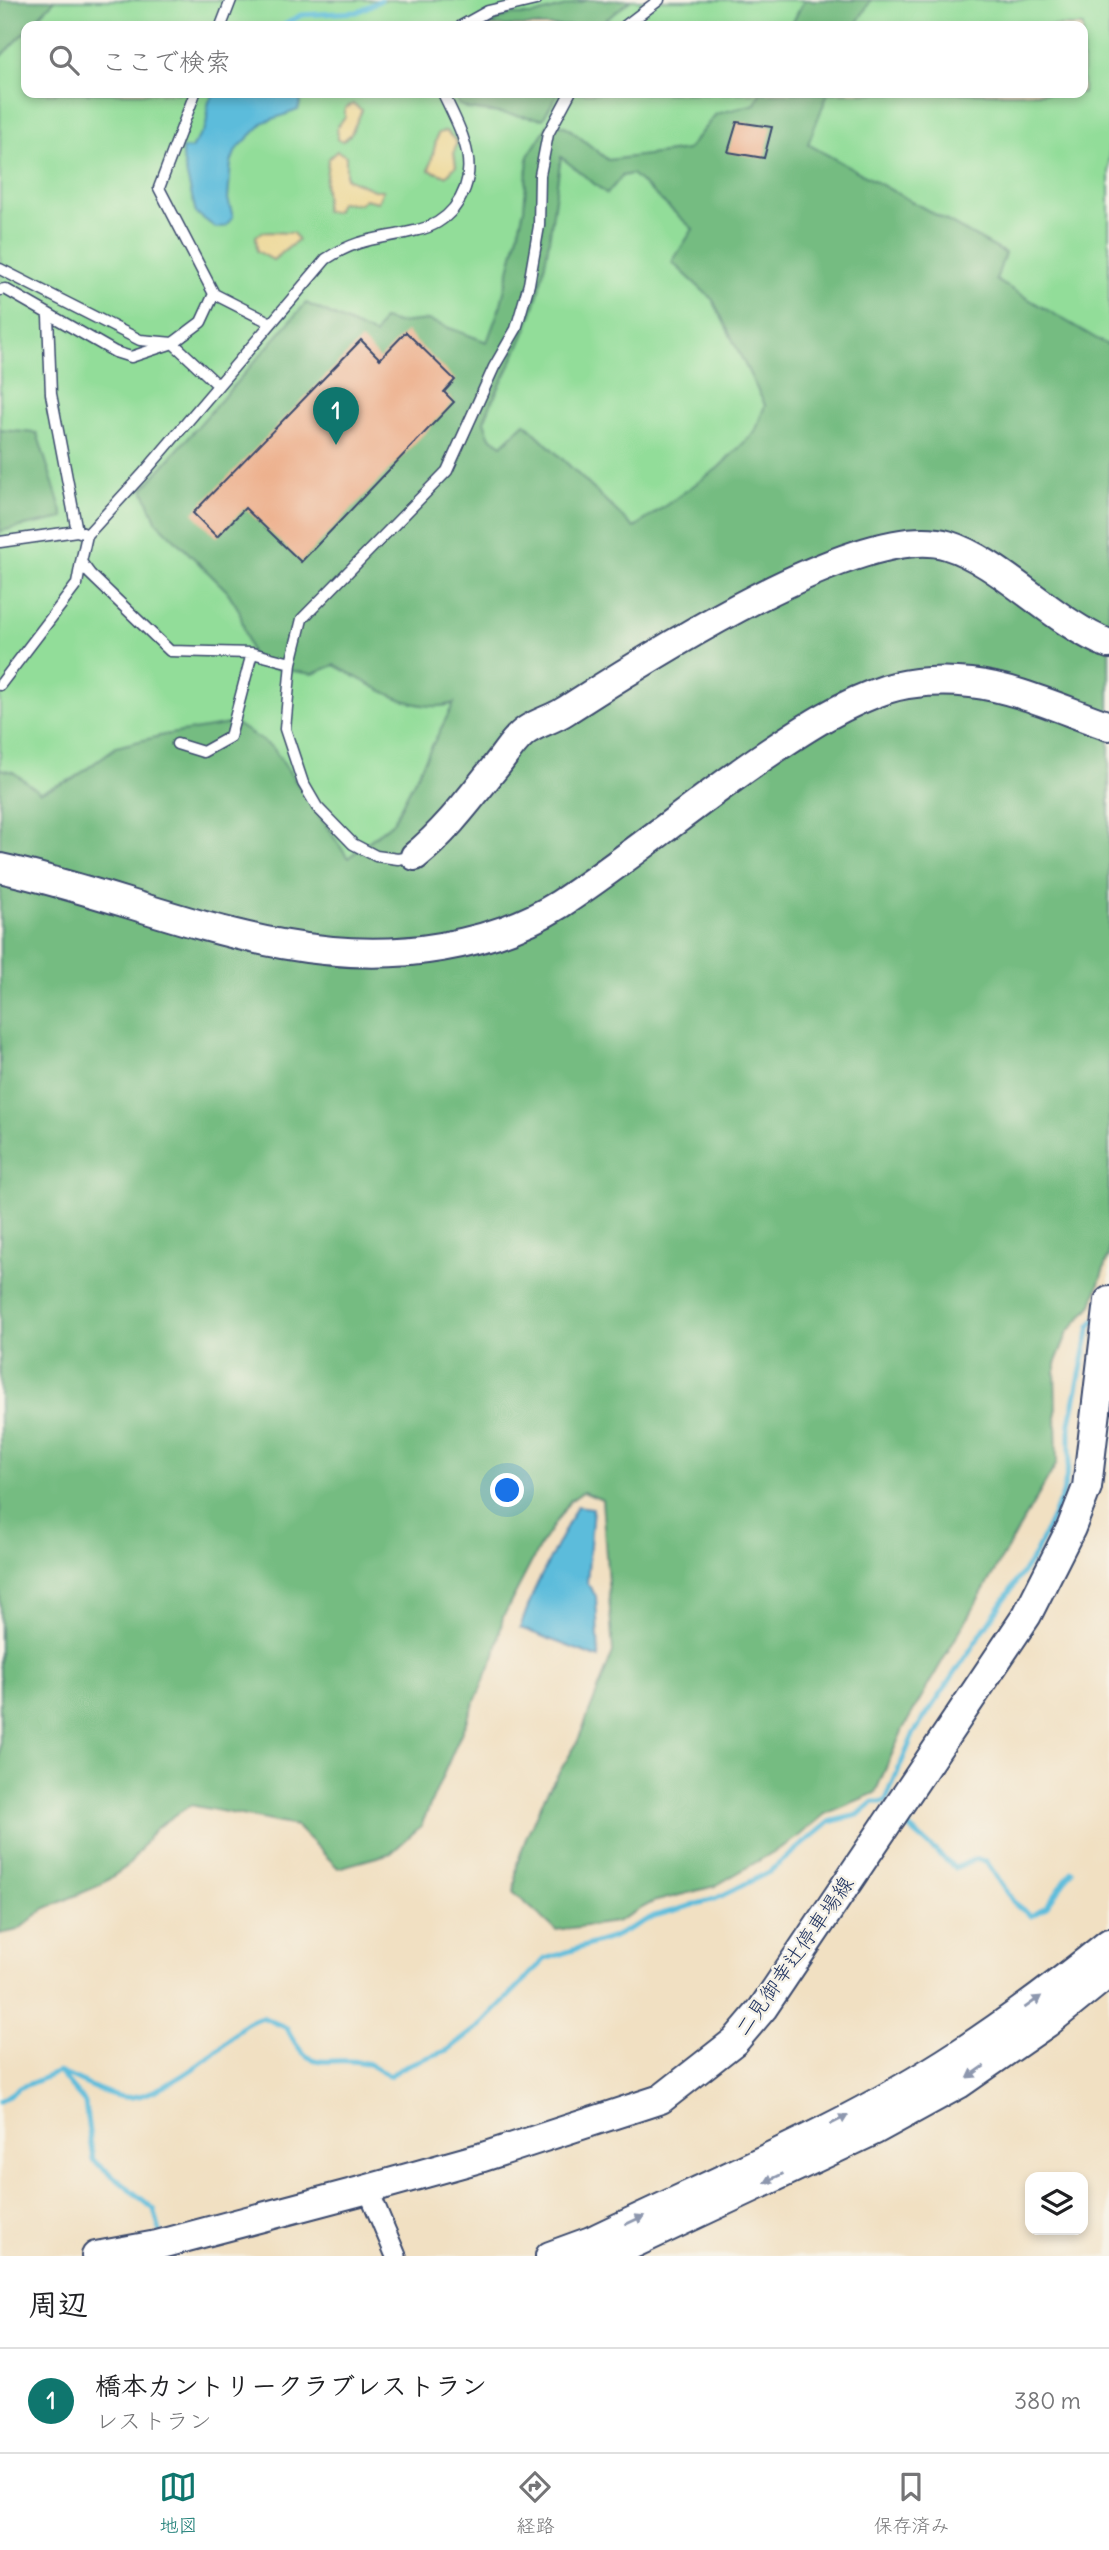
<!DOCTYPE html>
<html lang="ja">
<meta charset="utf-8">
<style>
body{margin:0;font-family:Delius,"Klee One",sans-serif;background:#f2f2f2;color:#202124}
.controls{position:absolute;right:21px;bottom:21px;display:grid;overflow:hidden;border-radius:14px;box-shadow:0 4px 10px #0003}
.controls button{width:63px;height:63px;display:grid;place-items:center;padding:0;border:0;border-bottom:2px solid #e0e0e0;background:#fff;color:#202124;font:35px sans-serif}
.you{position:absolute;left:508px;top:1491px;width:24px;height:24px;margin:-18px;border:5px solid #fff;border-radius:50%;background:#1a73e8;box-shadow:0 0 0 10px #1a73e833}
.badge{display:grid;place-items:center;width:46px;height:46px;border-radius:50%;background:#0f766e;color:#fff;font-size:23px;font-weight:700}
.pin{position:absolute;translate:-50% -58px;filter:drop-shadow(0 2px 4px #0008)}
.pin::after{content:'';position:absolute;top:37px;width:24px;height:21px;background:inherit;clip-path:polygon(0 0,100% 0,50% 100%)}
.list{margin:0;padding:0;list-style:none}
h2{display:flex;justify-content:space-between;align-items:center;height:91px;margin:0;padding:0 28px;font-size:30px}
h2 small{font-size:23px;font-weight:400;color:#757577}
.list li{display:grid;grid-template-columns:46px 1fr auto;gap:21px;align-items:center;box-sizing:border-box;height:105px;padding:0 28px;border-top:2px solid #e0e0e0}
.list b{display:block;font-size:26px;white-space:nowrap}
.list p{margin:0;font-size:23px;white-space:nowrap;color:#757577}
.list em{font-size:23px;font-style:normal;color:#757577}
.icon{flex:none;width:38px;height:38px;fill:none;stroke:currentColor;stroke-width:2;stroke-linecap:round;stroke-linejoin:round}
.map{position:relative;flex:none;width:1109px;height:2256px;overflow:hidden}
.search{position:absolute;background:#fff;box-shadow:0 4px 10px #0003;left:21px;right:21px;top:21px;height:77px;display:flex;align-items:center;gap:18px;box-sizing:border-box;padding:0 24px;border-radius:14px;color:#757577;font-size:26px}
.sheet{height:196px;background:#fff}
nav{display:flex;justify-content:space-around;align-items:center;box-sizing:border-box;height:98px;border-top:2px solid #e0e0e0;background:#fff;font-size:19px;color:#757577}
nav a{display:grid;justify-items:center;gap:4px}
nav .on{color:#0f766e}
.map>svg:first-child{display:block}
</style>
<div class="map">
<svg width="1109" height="2256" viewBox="0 0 1109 2256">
<rect width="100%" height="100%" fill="#f7f3e8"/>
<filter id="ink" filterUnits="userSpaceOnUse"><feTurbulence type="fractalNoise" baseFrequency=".0143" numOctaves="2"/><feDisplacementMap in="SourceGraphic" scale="14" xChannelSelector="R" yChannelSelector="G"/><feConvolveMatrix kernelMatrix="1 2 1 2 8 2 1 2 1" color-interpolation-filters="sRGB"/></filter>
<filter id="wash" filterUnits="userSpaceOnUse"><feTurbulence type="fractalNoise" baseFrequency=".00686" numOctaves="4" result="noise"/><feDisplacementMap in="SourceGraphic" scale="28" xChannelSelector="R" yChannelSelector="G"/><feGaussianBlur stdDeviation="1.57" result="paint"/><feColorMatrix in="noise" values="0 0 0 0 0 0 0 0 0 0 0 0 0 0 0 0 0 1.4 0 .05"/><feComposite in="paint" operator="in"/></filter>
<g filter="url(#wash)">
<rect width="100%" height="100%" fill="#f1e0c2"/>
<!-- green -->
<path fill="#92dd99" stroke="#56867c" stroke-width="2" fill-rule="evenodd" d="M0,0H1109V631L364,945L0,854ZM26,26H1083V93H26Z"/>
<!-- forest -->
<path fill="#75bc81" stroke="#487670" stroke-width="2" fill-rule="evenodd" d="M0,0H55L30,26H26V31L0,58Z
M588,0H631L598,26H484L509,15H533Z
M804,0H871L855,26H791Z
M457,93H558L543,119L469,109L458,104Z
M760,93H828L808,144L1005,253L996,280L1109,346V1253L1092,1305L1068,1332L1055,1364L1057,1463L903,1729L875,1793L825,1814L794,1840L715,1886L653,1902L616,1922L556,1930L514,1893L517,1864L527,1835L546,1794L577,1743L613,1652L602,1500L583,1492L570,1501L541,1544L503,1617L495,1655L421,1826L391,1853L338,1868L296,1826L190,1805L155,1829L129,1865L100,1885L44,1909L18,1930L0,1934V769L13,772L40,792L73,779L116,747L164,735L235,723L273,748L348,858L393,822L454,703C416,717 367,682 334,665L313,674L254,665L239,610L227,591L156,521L143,489L306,303L375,335L383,319L398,323L428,320L487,342L501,304L524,209L528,156L550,122L567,127L608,160L687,150L716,114L755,104ZM561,157L607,194L622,176L632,174L693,229L672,262L713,300L765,405L755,432L718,468L634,528L525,423L502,445L489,436L484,421C497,387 517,356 529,322C549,268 552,212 561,157Z
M0,430L37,433L64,518L0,531Z"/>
<!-- sand -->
<path fill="#eeda9e" stroke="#84847e" stroke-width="2" d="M353,104L362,110L351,134L343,141L338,140L337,127L345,117V108Z
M446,131L457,142L454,152L456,166L446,176L429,170L438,133Z
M337,151L346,156V178L374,190H383L378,202L365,199L359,204L340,202L336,212L324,211C327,201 325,197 325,188C325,178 328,169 328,159Z
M263,232L293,233L298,240L273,260L257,251L256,236Z"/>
<!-- water -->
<path fill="#5cbcdb" stroke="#3c769c" stroke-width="2" d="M216,93H303L298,110L264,122L236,150L231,163L228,199L233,217L226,226L216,228L196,213L182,156V148L191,149C194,140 204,134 206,125C209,111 204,103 216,93Z
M577,1506L593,1508L587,1583L596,1596L599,1658L520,1628L535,1588Z"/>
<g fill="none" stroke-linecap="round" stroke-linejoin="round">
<!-- stream -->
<path stroke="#5cbcdb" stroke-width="5" d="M283,26L301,15L357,12L381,0
M899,1819L955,1868L975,1859L986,1861L1014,1903L1031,1916L1046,1907L1072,1871
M61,2075L85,2103L93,2160L154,2209L161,2236
M0,2101L19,2088L59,2072C77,2079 107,2096 125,2097C152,2100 200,2065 220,2048C237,2033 240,2024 262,2017L287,2028C311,2078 324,2054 365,2063C373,2064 382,2072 389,2076L407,2065L448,2050L481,2025L545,1959L614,1937L654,1916L715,1899L769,1872L829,1822L858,1815L873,1802H885L914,1733L1035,1554L1063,1494L1070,1458V1423L1090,1326L1095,1320"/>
</g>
<g id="blocks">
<!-- building -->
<path fill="#edb08d" d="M737,122L772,127L764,158L728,152Z
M406,332L455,380L444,392L454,402L301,562L245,508L217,537L193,513L361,340L380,359Z"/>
</g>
</g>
<g filter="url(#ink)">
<use href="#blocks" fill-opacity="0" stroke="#3b4a6d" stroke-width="2"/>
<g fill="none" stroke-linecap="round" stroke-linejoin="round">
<!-- lane casing -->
<g stroke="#3b4a6d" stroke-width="13">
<path id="lane" d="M221,26L231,0
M461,26L488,11L536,0
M625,26L659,0
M195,93L159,188L214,294L271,323
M0,269L140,340L173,343L201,322L214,294
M0,290L5,289L115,352L131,357L173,343L218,385
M48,316L51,394L77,531
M0,542L77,531L83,533
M291,663L252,653L170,651L90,574L81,562L87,535L142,475L326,259C362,236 380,240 418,230C432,227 445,219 454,208C484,169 461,131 443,93
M0,685L77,584L81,562
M177,744L203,752L230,737L252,653
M414,856L398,859L376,856L353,844L317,807L303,783L285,729L291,663L302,619L447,471L494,367L516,329L529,284L539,226L540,175L548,134L570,93"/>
</g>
<!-- street casing -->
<g stroke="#3b4a6d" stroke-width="23">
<path id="street" d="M368,2189L396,2256"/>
</g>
<!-- secondary casing -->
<g stroke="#3b4a6d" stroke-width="32">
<path id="secondary" d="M415,856C447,830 470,798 496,766C505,755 515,738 527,730C539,722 553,719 565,711C640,663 862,519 947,545C1000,561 1055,624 1109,644
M0,868C148,900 286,974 441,947C482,940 525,926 560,904C632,857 698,800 770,752C807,727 844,703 887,689C912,681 945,680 971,683C1017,688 1065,711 1109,726
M96,2256L157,2245L368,2189L483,2157L661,2099L735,2041L763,2008L1027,1615L1071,1528L1087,1487L1109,1301
M550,2256L591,2241C713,2182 846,2128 960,2053C1012,2019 1061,1982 1109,1943
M607,2256L875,2130L959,2084L1047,2023L1109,1973"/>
</g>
<!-- lane -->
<use href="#lane" stroke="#fff" stroke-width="10"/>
<!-- street -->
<use href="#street" stroke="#fff" stroke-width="19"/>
<!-- secondary -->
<use href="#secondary" stroke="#fff" stroke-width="28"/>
</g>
<!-- one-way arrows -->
<defs><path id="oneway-solid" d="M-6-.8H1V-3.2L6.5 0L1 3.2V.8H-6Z" transform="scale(1.75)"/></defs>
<g fill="#8d97ae">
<use href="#oneway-solid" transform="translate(1033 2002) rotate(-35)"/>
<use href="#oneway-solid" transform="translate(976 2072) rotate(145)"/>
<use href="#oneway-solid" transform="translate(839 2120) rotate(-27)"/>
<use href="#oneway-solid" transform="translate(774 2178) rotate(154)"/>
<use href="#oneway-solid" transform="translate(635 2220) rotate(-25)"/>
</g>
</g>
<g text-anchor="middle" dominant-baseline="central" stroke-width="5" stroke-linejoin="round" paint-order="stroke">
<!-- street labels -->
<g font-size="21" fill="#1b2f5e" stroke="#f7f3e8">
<text transform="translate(794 1956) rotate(-55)">二見御幸辻停車場線</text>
</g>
</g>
</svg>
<div class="controls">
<button><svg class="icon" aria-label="layers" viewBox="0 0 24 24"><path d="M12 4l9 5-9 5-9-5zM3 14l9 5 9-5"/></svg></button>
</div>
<div class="you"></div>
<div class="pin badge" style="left:336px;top:445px">1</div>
<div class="search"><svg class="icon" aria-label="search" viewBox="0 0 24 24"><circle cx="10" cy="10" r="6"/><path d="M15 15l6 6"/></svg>ここで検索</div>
</div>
<section class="sheet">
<h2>周辺<small></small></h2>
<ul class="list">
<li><span class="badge">1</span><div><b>橋本カントリークラブレストラン</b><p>レストラン</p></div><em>380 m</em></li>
</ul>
</section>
<nav>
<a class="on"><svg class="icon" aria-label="map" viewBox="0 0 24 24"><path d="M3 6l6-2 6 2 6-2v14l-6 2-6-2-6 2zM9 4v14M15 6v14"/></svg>地図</a>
<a><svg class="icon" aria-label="directions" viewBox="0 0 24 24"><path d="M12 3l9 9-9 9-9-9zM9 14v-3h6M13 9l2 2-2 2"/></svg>経路</a>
<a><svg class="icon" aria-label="saved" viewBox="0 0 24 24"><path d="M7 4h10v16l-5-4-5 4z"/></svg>保存済み</a>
</nav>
